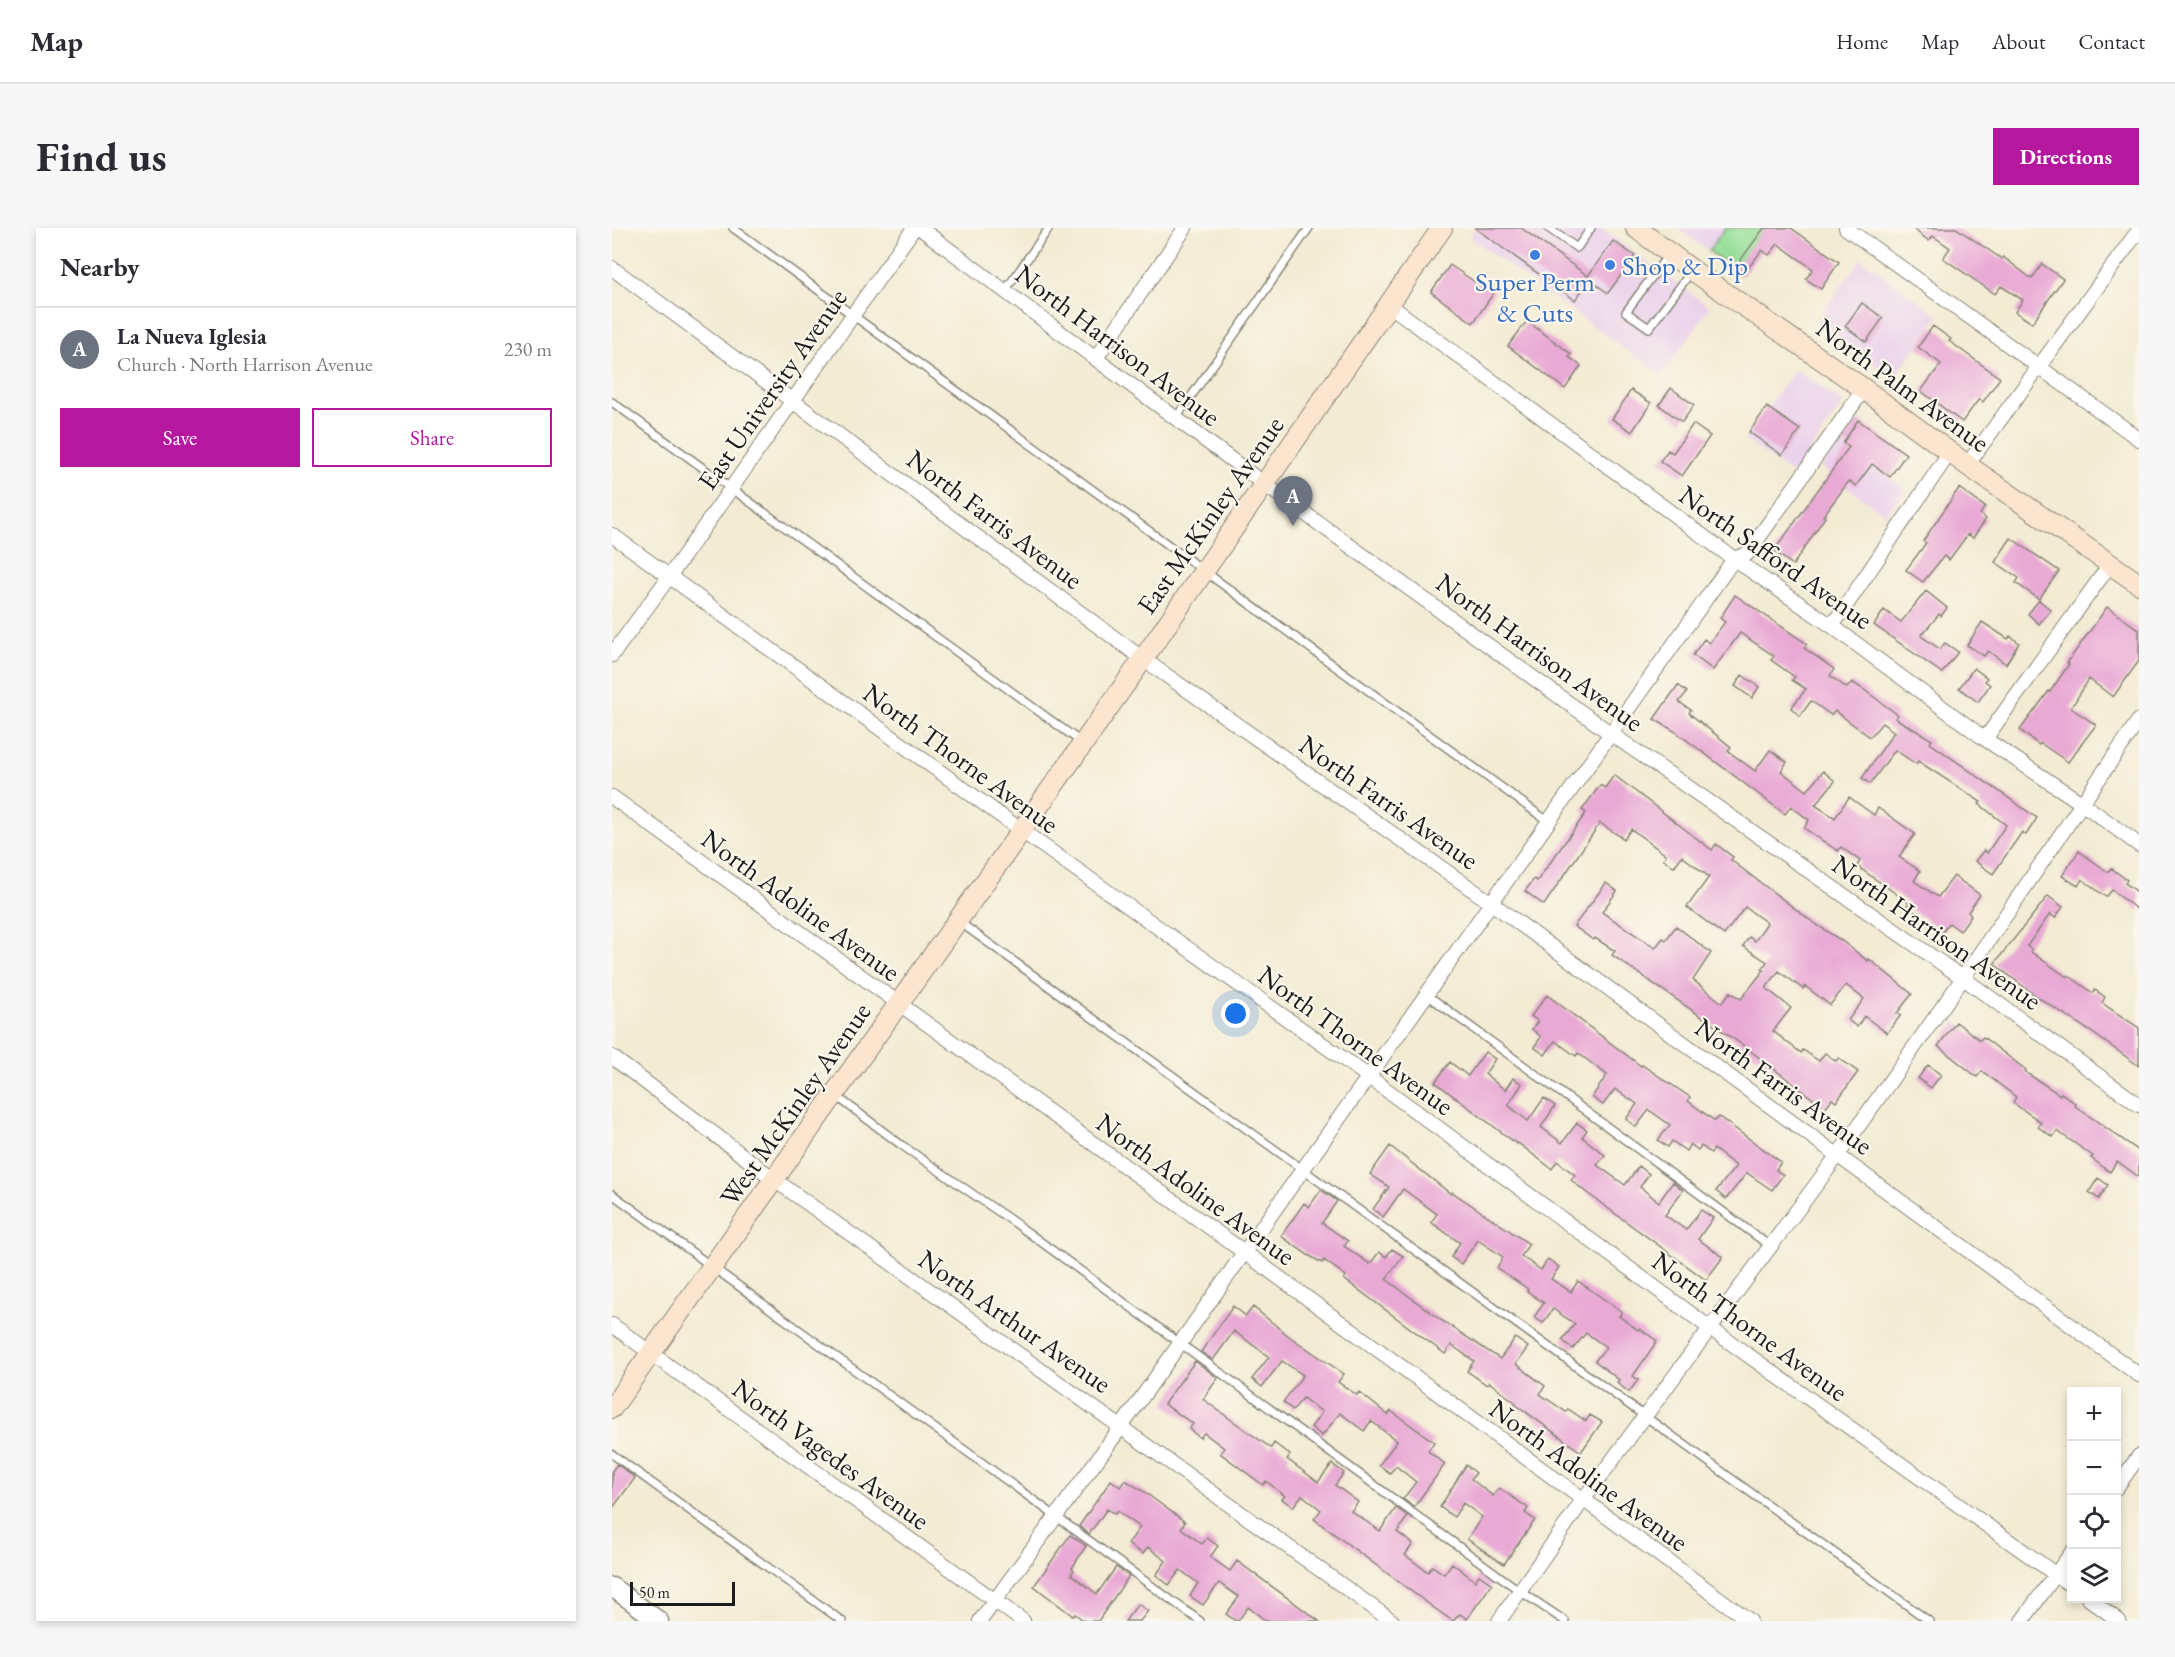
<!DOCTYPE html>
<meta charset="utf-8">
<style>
body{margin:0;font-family:"EB Garamond",serif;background:#f7f7f7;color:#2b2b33}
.controls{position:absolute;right:18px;bottom:18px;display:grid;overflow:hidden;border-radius:0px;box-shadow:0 3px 9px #0003}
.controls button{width:54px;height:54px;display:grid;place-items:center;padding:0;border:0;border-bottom:2px solid #e1e1e2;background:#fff;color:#2b2b33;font:30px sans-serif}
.scale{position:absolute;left:18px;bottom:15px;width:105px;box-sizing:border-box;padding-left:6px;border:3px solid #1c1c1c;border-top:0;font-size:16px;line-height:21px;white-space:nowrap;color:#1c1c1c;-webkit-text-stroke:4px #fbf7ec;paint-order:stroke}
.you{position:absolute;left:624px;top:786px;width:21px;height:21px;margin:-15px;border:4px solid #fff;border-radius:50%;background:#1a73e8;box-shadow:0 0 0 9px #1a73e833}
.badge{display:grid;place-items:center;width:39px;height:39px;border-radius:50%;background:#b5179e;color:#fff;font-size:20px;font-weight:700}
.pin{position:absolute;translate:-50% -50px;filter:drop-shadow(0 2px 3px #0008)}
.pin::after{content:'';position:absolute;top:32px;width:21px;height:18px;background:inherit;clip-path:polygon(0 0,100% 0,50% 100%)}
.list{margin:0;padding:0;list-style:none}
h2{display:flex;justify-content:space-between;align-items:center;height:78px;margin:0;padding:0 24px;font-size:26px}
h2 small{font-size:20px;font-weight:400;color:#7c7c81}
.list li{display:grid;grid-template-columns:39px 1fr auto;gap:18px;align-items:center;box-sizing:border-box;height:84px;padding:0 24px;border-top:2px solid #e1e1e2}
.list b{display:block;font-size:22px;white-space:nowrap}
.list p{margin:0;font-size:20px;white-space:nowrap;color:#7c7c81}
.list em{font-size:20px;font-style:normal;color:#7c7c81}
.actions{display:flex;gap:12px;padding:18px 24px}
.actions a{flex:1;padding:14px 0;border:2px solid #b5179e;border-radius:0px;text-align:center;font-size:21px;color:#b5179e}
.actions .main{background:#b5179e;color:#fff}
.icon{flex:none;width:33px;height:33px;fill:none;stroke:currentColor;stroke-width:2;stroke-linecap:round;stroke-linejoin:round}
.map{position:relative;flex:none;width:1527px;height:1393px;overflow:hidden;border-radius:0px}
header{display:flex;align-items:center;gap:36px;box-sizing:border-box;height:84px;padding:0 30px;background:#fff;border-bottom:2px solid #e1e1e2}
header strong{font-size:28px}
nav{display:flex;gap:33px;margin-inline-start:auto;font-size:21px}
.intro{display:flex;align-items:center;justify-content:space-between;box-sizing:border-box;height:144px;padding:0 36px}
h1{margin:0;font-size:42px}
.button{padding:15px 27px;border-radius:0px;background:#b5179e;color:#fff;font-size:21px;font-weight:700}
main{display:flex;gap:36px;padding:0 36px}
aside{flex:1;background:#fff;border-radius:0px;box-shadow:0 3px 9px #0003}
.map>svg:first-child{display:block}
</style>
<header>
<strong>Map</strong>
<nav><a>Home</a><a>Map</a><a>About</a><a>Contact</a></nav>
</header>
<div class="intro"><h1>Find us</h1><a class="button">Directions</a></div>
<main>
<aside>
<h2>Nearby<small></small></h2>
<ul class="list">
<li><span class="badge" style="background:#6b7280">A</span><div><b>La Nueva Iglesia</b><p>Church · North Harrison Avenue</p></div><em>230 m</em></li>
</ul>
<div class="actions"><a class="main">Save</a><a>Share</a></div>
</aside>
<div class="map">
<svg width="1527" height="1393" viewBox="0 0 1527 1393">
<rect width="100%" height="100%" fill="#fbf7ec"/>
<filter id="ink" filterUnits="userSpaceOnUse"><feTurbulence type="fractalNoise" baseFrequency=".0167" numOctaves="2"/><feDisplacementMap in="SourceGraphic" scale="12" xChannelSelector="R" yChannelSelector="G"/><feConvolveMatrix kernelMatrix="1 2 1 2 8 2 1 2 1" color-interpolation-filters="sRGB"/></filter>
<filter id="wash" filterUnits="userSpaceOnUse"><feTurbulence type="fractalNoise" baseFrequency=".008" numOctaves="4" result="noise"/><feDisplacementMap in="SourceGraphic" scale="24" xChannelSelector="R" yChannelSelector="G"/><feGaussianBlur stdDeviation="1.35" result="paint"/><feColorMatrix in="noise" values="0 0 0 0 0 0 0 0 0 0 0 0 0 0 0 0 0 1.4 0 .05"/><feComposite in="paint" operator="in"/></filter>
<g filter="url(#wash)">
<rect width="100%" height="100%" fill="#f3ebd3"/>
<!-- built -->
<path fill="#ebd1eb" d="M863,0H988L1098,79L1050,147L857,9Z
M1065,0H1113L1097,23Z
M1249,31L1327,88L1282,150L1204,94Z
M1183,141L1231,175L1181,246L1133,212Z
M1228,214L1293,261L1274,287L1209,240Z"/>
<!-- green -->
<path fill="#97df99" stroke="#5a7e5a" stroke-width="1.5" d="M1113,0H1153L1123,42L1097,23Z"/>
<g id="blocks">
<!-- building -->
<path fill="#e9a9d5" d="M863,0H909L976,48L1001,13L1023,28L996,65L978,52L963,72Z
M1152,0H1179L1227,34L1209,61L1194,51L1201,41L1166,16L1157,27L1150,22L1131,47L1122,41Z
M1300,0H1344L1390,31L1391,29L1420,51L1430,36L1451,51L1420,95L1403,84L1411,72L1389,58L1383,66L1331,30L1338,20L1321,8L1317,13Z
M838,37L863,54L865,51L883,63L861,95L819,64Z
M1250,75L1271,90L1254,114L1233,98Z
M915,93L959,126L957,129L969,138L953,161L896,118Z
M1321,98L1339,111L1337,113L1388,150L1371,174L1367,171L1350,194L1309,163L1329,136L1306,119Z
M1059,160L1082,177L1070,194L1047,177Z
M1019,162L1039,175L1020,204L1000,191Z
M1155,179L1188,202L1170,227L1137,204Z
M1246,192L1294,226L1278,249L1260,236L1244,258L1237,253L1211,288L1213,289L1181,337L1162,323L1237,219L1231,215Z
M1081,196L1098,208L1070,248L1048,233L1056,222L1061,225Z
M1347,260L1373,279L1368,286L1374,291L1361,310L1356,306L1337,332L1332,328L1311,354L1294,342L1314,315L1311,313Z
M1399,310L1447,343L1427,371L1404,355L1407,350L1383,334Z
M1314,363L1335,380L1329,388L1327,386L1309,408L1328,421L1333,415L1346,424L1330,445L1262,397L1272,382L1289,394Z
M1123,367L1195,416L1192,420L1222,441L1218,448L1235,460L1240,454L1251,461L1286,487L1283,490L1320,512L1318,515L1425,590L1414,607L1410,604L1381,646L1363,633L1372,622L1375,625L1394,597L1367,576L1369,574L1306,533L1304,536L1283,522L1258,556L1250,550L1282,504L1270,495L1258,509L1223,483L1219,487L1199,473L1188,488L1179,480L1194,461L1180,452L1183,449L1159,432L1162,428L1128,405L1101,442L1081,427L1092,411L1097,415L1113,394L1108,390Z
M1427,372L1439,382L1427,396L1416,386Z
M1495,379L1527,402V433L1501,469L1477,451L1459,480L1484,497L1456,534L1428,515L1427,517L1408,502L1437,463L1438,464L1457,436L1455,435Z
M1370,394L1396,411L1398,408L1407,415L1394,436L1376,423L1372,428L1355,417Z
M1362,440L1375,450L1373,453L1378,457L1366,474L1347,460Z
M1130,447L1147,459L1140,470L1123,458Z
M1066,457L1075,464L1067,474L1079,482L1077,485L1119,519L1116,523L1143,543L1158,522L1175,534L1169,543L1195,563L1211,543L1223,553L1203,577L1223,590L1237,569L1262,587L1266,580L1303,606L1287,629L1308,643L1302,653L1326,669L1342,648L1368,667L1356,684L1359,687L1348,703L1337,695L1331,703L1294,678L1297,675L1245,638L1248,633L1229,619L1226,623L1192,600L1197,592L1179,578L1173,586L1064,504L1042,491Z
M1002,547L1100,622L1104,616L1121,629L1119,632L1145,652L1202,695L1230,713L1256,733L1257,731L1300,766L1285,785L1289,787L1275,805L1252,788L1245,799L1236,792L1252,771L1234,757L1218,777L1193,758L1191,761L1167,743L1154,760L1179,780L1161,803L1189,825L1191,822L1207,833L1213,825L1224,833L1227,830L1246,844L1224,874L1220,871L1213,880L1132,818L1000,727L1003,723L983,710L981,712L962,698L994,655L1005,663L990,684L1043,720L1051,710L1054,712L1064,698L1099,725L1081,752L1110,775L1118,764L1129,771L1152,742L1150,741L1155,734L1131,718L1137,709L1143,713L1155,695L1133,679L1112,707L1075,679L1097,649L1070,628L1062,639L1051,631L1054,627L1019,601L1012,611L988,595L932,677L913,663L922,651L925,653L974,585L970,582L988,557L993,560Z
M1467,623L1496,644L1499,640L1515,652L1513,655L1527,665V683L1500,662L1494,669L1470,651L1466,658L1450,648Z
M1436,668L1451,679L1443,690L1438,686L1415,718L1420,722L1419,724L1455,749L1456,747L1481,765L1483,762L1493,769L1490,775L1527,800V838L1478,803L1424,768L1382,736Z
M935,767L1029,838L1030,837L1078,869L1076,873L1103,893L1107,889L1169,934L1164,942L1171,947L1160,962L1135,945L1114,971L1104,963L1124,938L1102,921L1099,925L1089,918L1086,922L1078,916L1074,923L1060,913L1056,919L1046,912L1058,897L1037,882L1024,899L1014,891L1025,876L1003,861L991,877L980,869L995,847L966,825L964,828L943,813L933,827L922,819L929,809L920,801L926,793L919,788Z
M1344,794L1368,812L1371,809L1414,842L1413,844L1448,867L1449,865L1464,876L1463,878L1527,923V949L1505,933L1498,944L1479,930L1481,928L1445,903L1441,909L1426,899L1429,894L1401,875L1404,869L1370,843L1365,849L1326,818Z
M873,824L883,831L873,846L893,862L901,850L910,856L896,877L916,893L932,870L943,878L929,899L950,915L965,895L975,902L970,909L993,927L985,937L1013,957L1027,938L1037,946L1028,959L1047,974L1061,954L1071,962L1053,987L1074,1002L1089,982L1101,990L1086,1011L1111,1029L1094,1052L975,965L959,952L963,947L945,933L940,941L906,915L905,916L823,854L838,834L856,848Z
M1316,837L1329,847L1319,860L1306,850Z
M778,918L839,966L840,964L917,1016L909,1028L929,1042L936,1031L947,1039L939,1051L959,1064L966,1053L1010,1084L1007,1088L1026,1102L1028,1101L1045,1113L1021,1148L1026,1152L1017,1164L1005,1155L1007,1152L983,1133L994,1119L974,1105L961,1121L950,1112L963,1096L941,1081L931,1095L922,1089L932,1075L915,1063L916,1061L885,1040L891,1029L866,1012L849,1036L839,1029L848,1015L819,994L825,986L791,961L771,989L761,981L777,959L758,946Z
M1486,950L1496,957L1487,971L1477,964Z
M709,962L725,973L710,995L736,1013L732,1018L758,1036L767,1024L774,1029L780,1021L791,1028L774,1051L829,1092L888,1131L903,1110L916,1119L904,1136L933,1158L928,1166L954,1184L956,1181L974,1193L978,1187L990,1194L969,1224L903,1176L904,1175L877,1154L875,1157L855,1143L862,1133L839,1117L833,1126L732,1051L734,1048L712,1032L710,1035L696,1027L669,1008L692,975L697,979Z
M621,1078L634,1088L641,1079L678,1109L732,1146L726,1154L745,1167L747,1164L776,1187L779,1183L822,1214L816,1223L833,1236L802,1279L791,1271L804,1254L784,1238L778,1245L767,1237L785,1213L759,1193L752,1203L728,1185L710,1208L699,1199L710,1184L691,1170L681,1182L671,1174L691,1147L670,1133L650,1159L640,1151L657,1129L622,1103L601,1132L589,1124Z
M583,1133L606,1150L591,1171L618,1191L659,1220L662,1215L678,1227L675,1231L706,1254L720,1236L732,1245L723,1257L746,1274L739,1283L768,1303L784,1280L796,1288L785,1304L801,1316L793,1327L816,1344L820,1338L832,1346L840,1335L863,1353L867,1347L880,1356L855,1391L848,1386L841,1393L822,1380L702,1291L709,1282L690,1267L681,1279L670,1271L673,1268L654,1253L651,1257L608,1225L612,1220L592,1205L588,1210L577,1201L581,1196L552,1176Z
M5,1236L23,1250L0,1281V1243Z
M854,1237L864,1245L859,1251L881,1268L887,1260L916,1280L913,1285L923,1292L892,1336L855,1311L870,1289L851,1275L842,1289L828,1279Z
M499,1252L508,1259L513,1252L531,1263L573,1294L569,1300L590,1316L595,1310L606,1318L598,1329L618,1343L625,1333L707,1393H654L636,1379L626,1393H624L614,1386L627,1369L607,1355L591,1377L578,1368L586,1355L568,1342L557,1357L544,1347L554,1333L536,1319L531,1326L516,1316L528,1299L505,1283L503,1286L495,1281L477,1306L467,1298Z
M458,1307L474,1318L460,1340L462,1342L459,1346L485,1366L504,1339L517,1348L486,1393H473L463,1386L461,1388L422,1358Z
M526,1376L536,1383L528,1393H513Z"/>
</g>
</g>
<g filter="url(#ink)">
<use href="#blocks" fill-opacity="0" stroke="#888478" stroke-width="1.5"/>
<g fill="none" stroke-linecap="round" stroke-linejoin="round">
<!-- service casing -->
<g stroke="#888478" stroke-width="10">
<path id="service" d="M121,0L937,594
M936,0L965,20L979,0
M1056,27L1014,84L1037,100L1079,44
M393,63L437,0
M0,174L469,514
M564,190L697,0
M346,693L1317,1393
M814,766L1158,1018
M223,867L288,916L403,995L908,1363L953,1393
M0,966L588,1393
M0,1226L230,1393"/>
</g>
<!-- minor casing -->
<g stroke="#888478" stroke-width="16">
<path id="minor" d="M308,0L652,256L998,505L1351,750L1527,877
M1234,0L1527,211
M0,40L531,431L878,674L1527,1147
M776,76L1122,331L1220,398L1373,511L1471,576L1527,617
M484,130L573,0
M1355,237L1527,2
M0,307L410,603L757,849L1098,1100L1460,1358
M1220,398L1338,224
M0,427L57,349L302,0
M1373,511L1499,335
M0,569L632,1024L1138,1393
M0,829L163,952L780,1393
M0,1097L411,1393
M1504,1260L1527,1228
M1476,1370L1507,1393
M368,1393L509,1199L1122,331L1135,326L1252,161
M887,1393L971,1272L1226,927L1351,750L1527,492
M1410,1393L1460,1324"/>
</g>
<!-- tertiary casing -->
<g stroke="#888478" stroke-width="21">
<path id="tertiary" d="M0,1359L47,1393"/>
</g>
<!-- secondary casing -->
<g stroke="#888478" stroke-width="22">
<path id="secondary" d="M1024,0L1080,42L1252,161L1355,237L1527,356
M0,1180L531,431L830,0"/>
</g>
<!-- service -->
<use href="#service" stroke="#fff" stroke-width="7"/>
<!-- minor -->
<use href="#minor" stroke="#fff" stroke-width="14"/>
<!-- tertiary -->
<use href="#tertiary" stroke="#fff" stroke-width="18"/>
<!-- secondary -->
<use href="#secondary" stroke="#fce5cf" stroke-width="20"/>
</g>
</g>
<!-- markers -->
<g fill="#3f7fe0" stroke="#fbf7ec" stroke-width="2">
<circle cx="923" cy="27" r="6"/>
<circle cx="998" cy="37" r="6"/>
</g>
<g text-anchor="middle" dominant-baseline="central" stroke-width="4.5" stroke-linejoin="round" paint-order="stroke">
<!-- shop labels -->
<g font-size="27" fill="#366cbe" stroke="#fbf7ec" text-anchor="start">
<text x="1010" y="37">Shop &amp; Dip</text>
<text x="923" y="53" text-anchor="middle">Super Perm<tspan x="923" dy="31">&amp; Cuts</tspan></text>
</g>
<!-- street labels -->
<g font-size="27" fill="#1c1c1c" stroke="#fbf7ec">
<text transform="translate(506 117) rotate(37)">North Harrison Avenue</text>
<text transform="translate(1291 157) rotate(36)">North Palm Avenue</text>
<text transform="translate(160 161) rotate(-55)">East University Avenue</text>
<text transform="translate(598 287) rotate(-55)">East McKinley Avenue</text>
<text transform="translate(383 291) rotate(37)">North Farris Avenue</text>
<text transform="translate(1164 329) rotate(35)">North Safford Avenue</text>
<text transform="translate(928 424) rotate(36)">North Harrison Avenue</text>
<text transform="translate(349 530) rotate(36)">North Thorne Avenue</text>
<text transform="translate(777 574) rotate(35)">North Farris Avenue</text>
<text transform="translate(189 677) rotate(36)">North Adoline Avenue</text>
<text transform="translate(1325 704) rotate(35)">North Harrison Avenue</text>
<text transform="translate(744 812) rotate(36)">North Thorne Avenue</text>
<text transform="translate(1172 858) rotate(36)">North Farris Avenue</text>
<text transform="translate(183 876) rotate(-55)">West McKinley Avenue</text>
<text transform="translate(584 961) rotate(36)">North Adoline Avenue</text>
<text transform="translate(403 1093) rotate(35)">North Arthur Avenue</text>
<text transform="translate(1138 1098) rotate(36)">North Thorne Avenue</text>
<text transform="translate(219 1226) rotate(36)">North Vagedes Avenue</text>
<text transform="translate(977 1247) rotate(36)">North Adoline Avenue</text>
</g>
</g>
</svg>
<div class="controls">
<button>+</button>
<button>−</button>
<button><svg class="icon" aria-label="locate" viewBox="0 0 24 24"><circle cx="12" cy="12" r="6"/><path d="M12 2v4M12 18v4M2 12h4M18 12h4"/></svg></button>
<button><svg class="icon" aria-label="layers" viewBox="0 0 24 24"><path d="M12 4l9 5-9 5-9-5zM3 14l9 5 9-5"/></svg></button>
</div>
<div class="scale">50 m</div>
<div class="you"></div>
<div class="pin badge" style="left:681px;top:298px;background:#6b7280">A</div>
</div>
</main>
